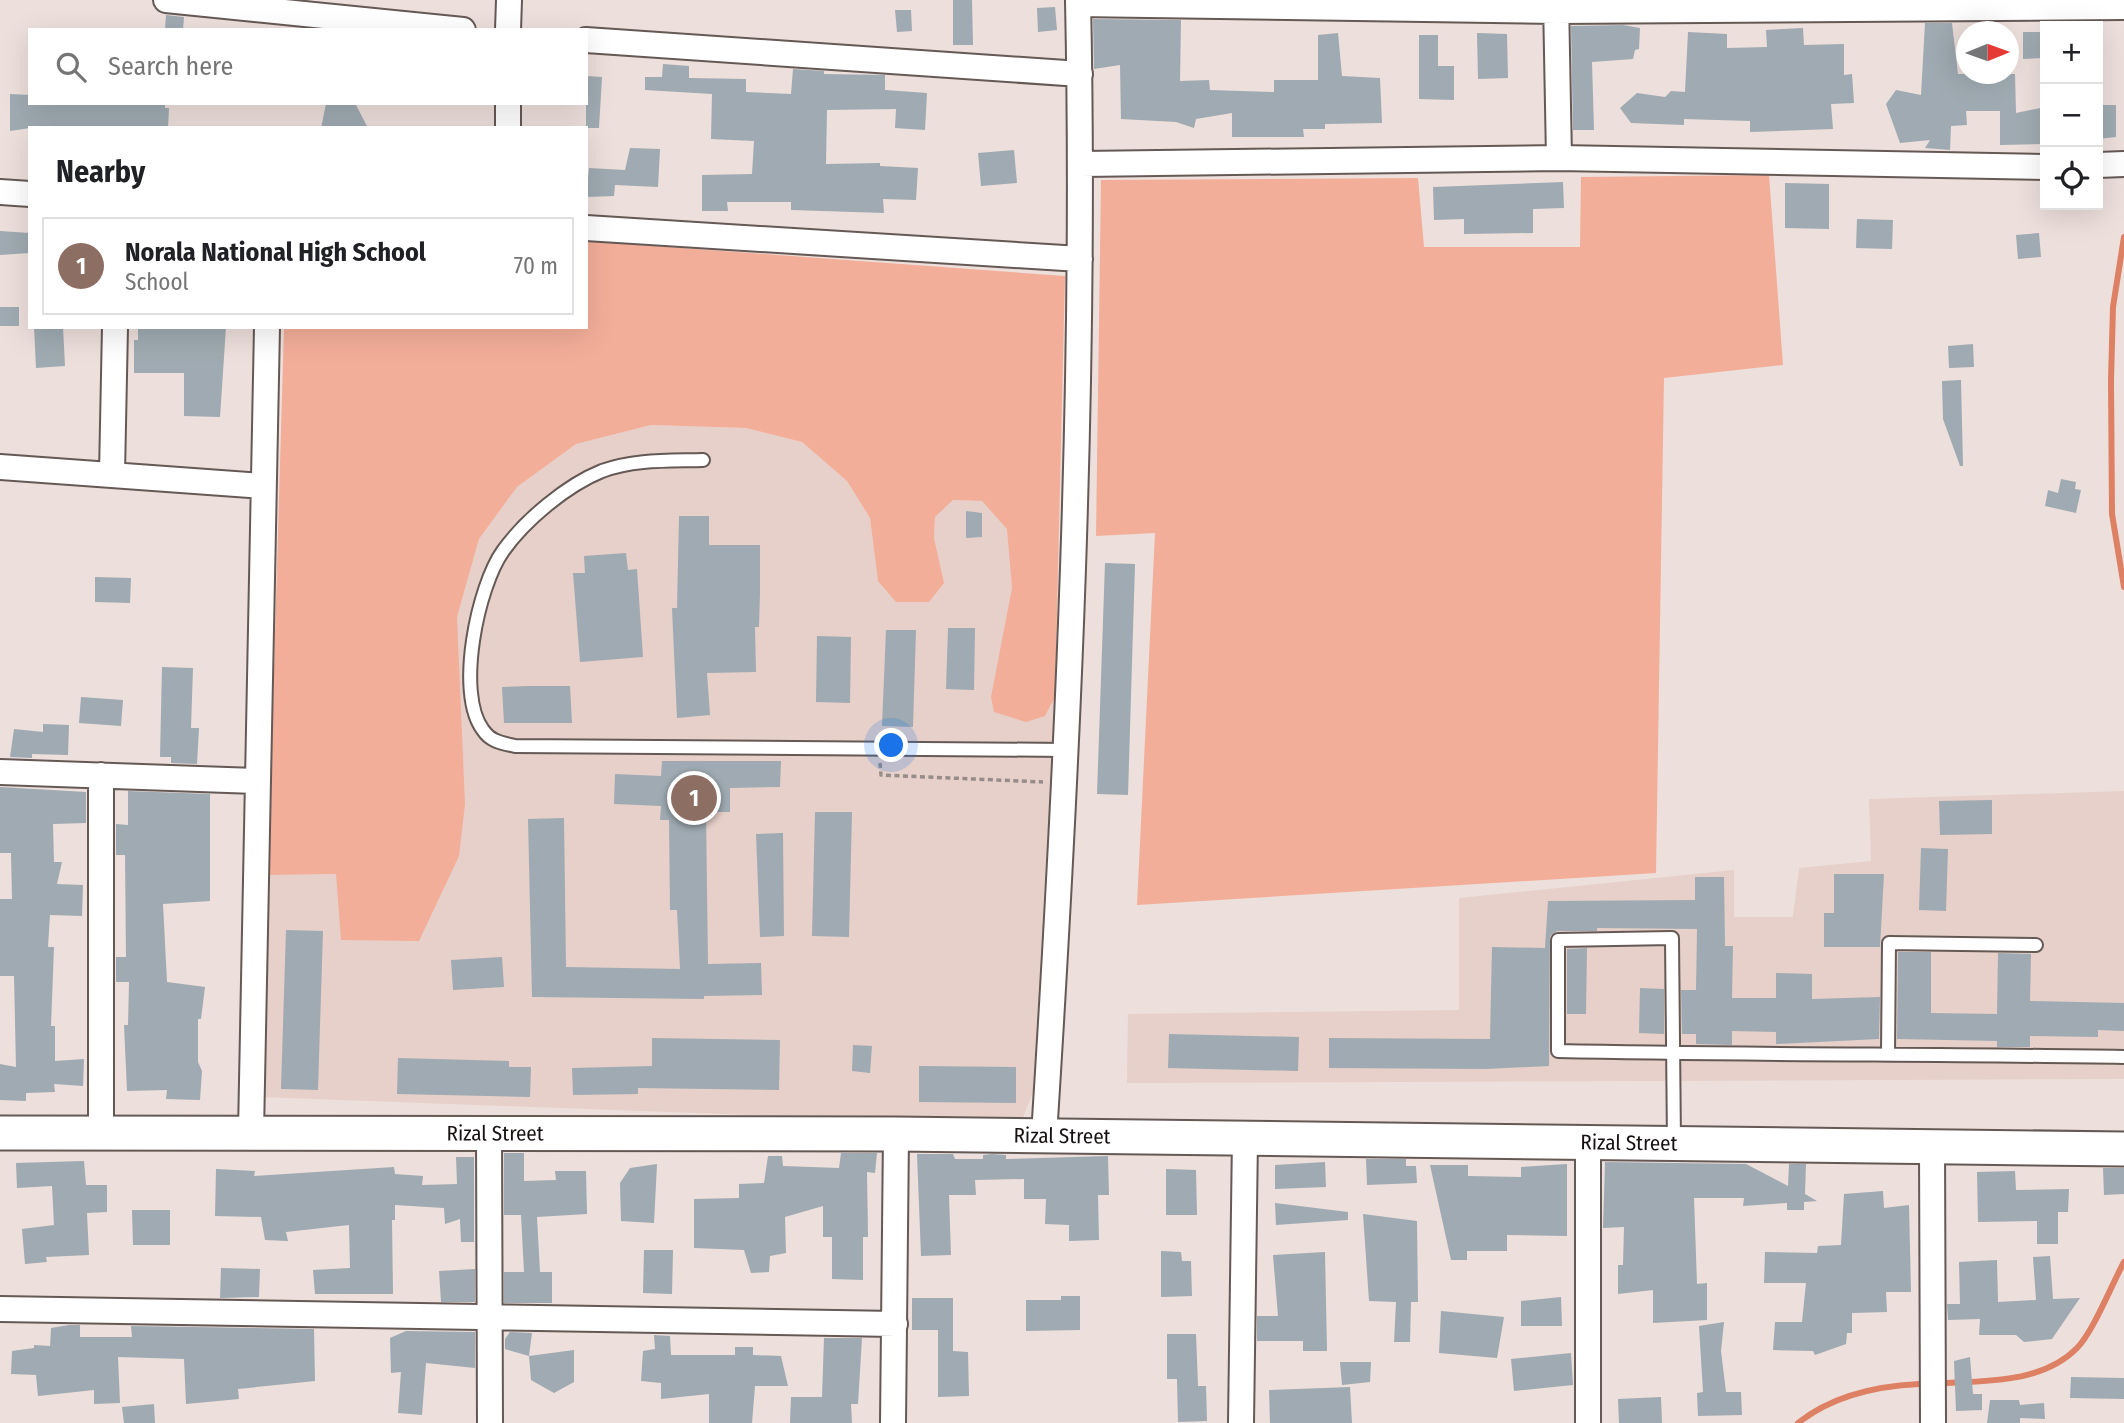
<!DOCTYPE html>
<meta charset="utf-8">
<style>
body{margin:0;font-family:"Fira Sans Condensed",sans-serif;background:#f6f6f6;color:#202124}
.controls{position:absolute;right:21px;top:21px;display:grid;overflow:hidden;border-radius:0px;box-shadow:0 7px 28px #0002}
.controls button{width:63px;height:63px;display:grid;place-items:center;padding:0;border:0;border-bottom:2px solid #e0e0e0;background:#fff;color:#202124;font:35px sans-serif}
.compass{position:absolute;left:1956px;top:21px;width:63px;height:63px;border-radius:50%;background:#fff;box-shadow:0 7px 28px #0002;rotate:89deg}
.you{position:absolute;left:892px;top:746px;width:24px;height:24px;margin:-18px;border:5px solid #fff;border-radius:50%;background:#1a73e8;box-shadow:0 0 0 10px #1a73e833}
.badge{display:grid;place-items:center;width:46px;height:46px;border-radius:50%;background:#db2777;color:#fff;font-size:23px;font-weight:700}
.pin{position:absolute;translate:-50% -50%;border:4px solid #fff;box-shadow:0 2px 7px #0006}
.list{margin:0;padding:0;list-style:none}
h2{display:flex;justify-content:space-between;align-items:center;height:91px;margin:0;padding:0 28px;font-size:30px}
h2 small{font-size:23px;font-weight:400;color:#757577}
.list li{display:grid;grid-template-columns:46px 1fr auto;gap:21px;align-items:center;box-sizing:border-box;height:98px;margin:0 14px 14px;padding:0 14px;border:2px solid #e0e0e0;border-radius:0px}
.list b{display:block;font-size:26px;white-space:nowrap}
.list p{margin:0;font-size:23px;white-space:nowrap;color:#757577}
.list em{font-size:23px;font-style:normal;color:#757577}
.icon{flex:none;width:38px;height:38px;fill:none;stroke:currentColor;stroke-width:2;stroke-linecap:round;stroke-linejoin:round}
.map{position:relative;flex:none;width:2124px;height:1423px;overflow:hidden}
.search{position:absolute;background:#fff;box-shadow:0 7px 28px #0002;left:28px;top:28px;width:560px;height:77px;display:flex;align-items:center;gap:18px;box-sizing:border-box;padding:0 24px;border-radius:0px;color:#757577;font-size:26px}
.panel{position:absolute;background:#fff;box-shadow:0 7px 28px #0002;left:28px;top:126px;width:560px;height:203px;border-radius:0px}
.map>svg:first-child{display:block}
</style>
<div class="map">
<svg width="2124" height="1423" viewBox="0 0 2124 1423">
<rect width="100%" height="100%" fill="#eddfdb"/>
<!-- built -->
<path fill="#e6d0c9" d="M651,425L746,428L802,442L847,481L870,518L878,581L943,584L934,538L935,517L953,500L982,501L1008,529L1012,588L1005,629L1045,716L1055,697L1033,1092L1020,1125L261,1097L268,875L337,874L457,617L479,539L517,487L576,444Z
M2124,791V1079L1127,1083L1128,1014L1459,1010V898L1734,870V917H1793L1799,868L1871,861L1869,799Z"/>
<!-- green -->
<path fill="#f3ae99" d="M1769,175L1783,365L1664,378L1656,873L1137,905L1155,533L1096,536L1101,180L1418,178L1424,247H1580L1581,177Z
M586,241L1065,276L1055,697L1045,716L1026,722L994,712L991,697L1012,588L1007,529L982,501L953,500L935,517L934,538L944,583L929,602H896L878,581L870,518L847,481L802,442L746,428L651,425L576,444L517,487L479,539L457,617L465,804L459,856L419,941L341,940L336,874L268,875L284,327H586Z"/>
<g fill="none" stroke-linecap="round" stroke-linejoin="round">
<!-- stream -->
<path stroke="#dd8063" stroke-width="6" d="M2124,237L2113,307L2111,380L2112,514L2124,587
M1944,1383C1989,1381 2044,1382 2077,1348C2093,1332 2112,1284 2124,1262
M1798,1423C1832,1396 1877,1386 1919,1384"/>
</g>
<!-- building -->
<path fill="#9faab2" d="M953,0H972L973,45H953Z
M1055,7L1057,30L1038,32L1037,8Z
M895,10H911L912,31L897,32Z
M166,15L184,17L183,30L165,29Z
M1093,19L1181,20L1180,81L1209,80L1210,90L1274,92V80H1318V35L1338,33L1342,76L1380,78L1382,123L1325,124V129H1303L1304,137H1232V113L1196,119L1194,128L1176,122L1121,119L1120,65L1094,69Z
M1925,23H1952L1958,74H2015L2016,113L2045,107L2042,131L2045,144L2000,145V111H1966L1967,125L1951,126L1950,150L1925,148L1930,140L1900,143L1886,104L1896,90L1921,95Z
M1623,25L1640,28L1639,49L1635,50L1633,59L1592,62L1594,130H1573L1571,26Z
M1803,28L1804,45L1844,44V75L1852,74L1854,103L1831,104L1833,129L1750,132V121L1684,119V125L1631,123L1620,108L1637,93L1665,97L1671,91L1685,92L1688,32L1727,34V48L1767,47L1766,30Z
M2023,32H2042L2043,58L2023,59Z
M1477,33L1507,34L1508,78L1478,79Z
M1419,35H1438V66H1454V100L1419,99Z
M663,64L689,66V78L746,79V92L791,94L793,69L824,71V74L885,75V90L927,93L925,130L895,128L896,109L827,110L826,164L880,163V166L918,168L916,200L883,199L884,213L791,210V202H727L728,211H702V175L752,174L754,141L711,139L712,94L645,90V77H662Z
M586,76L602,77L599,128H586Z
M10,94L30,95V103H165V108H169L168,128H30L10,131Z
M326,104L356,105L368,128H321Z
M2098,105H2116V137L2098,139Z
M630,148L660,149L658,187L615,185L614,196L586,197L589,168L625,170Z
M1014,150L1017,183L981,186L978,153Z
M1563,182L1564,208L1533,209V233L1464,234V219L1434,220L1433,187Z
M1785,183L1829,184V229L1785,228Z
M1857,219L1893,220L1892,249L1856,248Z
M0,231L30,233V253L0,255Z
M2039,233L2041,257L2018,259L2016,235Z
M0,307H19V326H0Z
M34,327H63L65,366L36,368Z
M138,327H226L220,417L184,416V373H134V340H138Z
M1973,344L1974,367L1949,368L1948,346Z
M1961,380L1963,466H1960L1943,419L1942,381Z
M2061,479L2076,482L2075,489L2081,490L2076,513L2045,506L2048,490L2058,493Z
M966,511L982,513V537L966,538Z
M679,516H709V545H760V593L759,627H755L756,672L707,673L710,715L677,718L672,608H677Z
M626,553L628,570L637,569L643,657L580,662L573,573H585L584,556Z
M1105,563L1135,564L1128,795L1097,794Z
M95,577L131,578L130,603L95,602Z
M948,628H975L974,690L946,689Z
M886,630H916L913,727L882,726Z
M817,636L851,637L850,703L816,702Z
M162,667L193,668L191,728H199L197,764L171,763V757H160Z
M528,686H570L572,723H504L502,687Z
M81,697L123,700L121,726L79,723Z
M43,724L69,725L68,755L32,754V758L10,757L14,729L43,732Z
M662,761H781L780,787L730,788V812H706L708,964L761,963L762,995L704,996V999L532,997L528,819L564,818L566,967L680,969L677,910H670L669,820H660L661,806L614,804L615,774L661,776Z
M0,787L86,792V823L53,824L54,862H62L57,884L83,885L82,916L50,915L48,947H54L51,1026H55V1061L84,1059L83,1086L54,1084L55,1092L26,1093V1101L0,1100V1064L16,1067L14,976H0V899H12L11,853H0Z
M128,791L210,794V901L163,904L167,982L205,987L201,1019H198V1062L202,1071L200,1100L166,1099L167,1090L127,1091L124,1025H128L129,982H116V957H126L125,855H116V824L128,825Z
M1992,800V834L1940,835L1939,801Z
M815,812H852L849,937L812,936Z
M783,833L784,936L760,937L756,834Z
M1921,848L1948,849L1946,911L1919,910Z
M1834,874H1884L1880,947H1824V913H1834Z
M1695,877H1724L1725,946H1733L1732,998H1776V973L1812,974V999L1880,997L1879,1039L1776,1044V1032L1732,1031V1045L1696,1044V1034H1682L1681,990H1696L1697,929L1597,928V931H1557L1550,936L1549,1066L1486,1069L1329,1068V1038L1490,1039L1492,947L1545,948L1548,901L1695,900Z
M286,930L323,931L318,1090L281,1089Z
M1587,948L1586,1014H1567V949Z
M1898,952H1931V1013L1997,1014L1998,953L2031,954L2030,1001L2124,1003V1031L2098,1030V1037L2030,1036V1047H1997V1041L1897,1039Z
M502,957L504,987L453,990L451,960Z
M1640,988L1664,989V1034L1639,1033Z
M1169,1034L1299,1037L1298,1071L1168,1068Z
M652,1038L780,1040L779,1090L638,1088V1094L573,1095L572,1068L652,1066Z
M853,1045L872,1046L870,1073L852,1071Z
M398,1058L509,1061V1067H531L530,1097L397,1094Z
M919,1066L1016,1067V1103L919,1102Z
M504,1153H524V1181L556,1180L555,1171H586L587,1214L537,1217L540,1272H552V1303H504V1272H524L521,1215H504Z
M841,1153H877L875,1173L867,1172L868,1237H863V1280L832,1279V1237H823V1206L785,1217L786,1253L770,1256L769,1272L751,1273L744,1250L694,1248V1199L739,1198V1184L764,1183L768,1156H782L783,1166L839,1168Z
M917,1154H953L955,1159H983V1155L992,1154L1006,1155V1159L1108,1156L1109,1195H1098L1099,1240L1069,1241V1225L1045,1224L1046,1199H1024V1179L975,1180L976,1195H949L951,1255L921,1256Z
M456,1157H474V1242H461L460,1219L445,1224L444,1208L395,1205V1220H392L393,1294H315L313,1270L350,1268L349,1225L286,1232L288,1241L265,1240L261,1217L215,1216L216,1169L255,1171L254,1176L394,1167L395,1174L423,1176L422,1185L457,1184Z
M1366,1159H1406V1166H1416L1417,1183L1367,1185Z
M84,1161L86,1185H107V1212L87,1213L89,1255L46,1257L47,1262L25,1264L22,1229L54,1225L52,1186L17,1188L16,1163Z
M1325,1162L1326,1187L1275,1189V1165Z
M1605,1162L1746,1164L1788,1186L1789,1164H1806L1805,1194L1817,1201L1804,1202V1210H1787V1203L1743,1206L1744,1198H1694L1697,1284L1707,1283V1320L1653,1323V1290L1618,1294V1265H1623L1624,1227L1603,1228Z
M657,1164L654,1223L621,1221L620,1183L630,1168Z
M1567,1164V1236L1507,1235V1251H1467V1260H1451L1430,1165H1468V1176L1521,1177V1167Z
M2103,1168H2124V1194L2104,1195Z
M1166,1169L1196,1170L1197,1215H1166Z
M2015,1171L2016,1190L2069,1189L2068,1212H2058V1244H2037V1221L1978,1222L1977,1172Z
M1883,1191L1884,1208L1909,1205L1911,1292H1886L1887,1312L1852,1313V1333H1847L1846,1344L1815,1355L1813,1351L1773,1350L1775,1322H1802L1806,1283H1764L1765,1252L1817,1253L1818,1246L1841,1245L1844,1194Z
M1275,1203L1348,1212V1220L1276,1225Z
M132,1210H170V1245H133Z
M1363,1214L1417,1221L1418,1302H1411L1410,1342H1394L1396,1302L1369,1301Z
M644,1250H673L672,1294L643,1293Z
M1161,1251L1181,1252L1182,1261H1191L1192,1296L1161,1297Z
M1325,1252L1327,1351H1303V1341H1257V1316H1278L1273,1255Z
M2050,1256L2053,1299L2080,1298L2052,1339L2024,1342L2016,1335H1979L1980,1319L1948,1320L1947,1304H1960L1959,1262L1997,1260L1998,1302L2036,1300L2033,1257Z
M221,1268L260,1269L259,1297L220,1298Z
M475,1269V1302H441L439,1271Z
M1061,1296H1080V1330L1026,1331V1300H1061Z
M1561,1297L1562,1326H1521V1301Z
M912,1298H953V1351L968,1352L969,1396L938,1397V1330H912Z
M1441,1311L1504,1317L1497,1358L1439,1353Z
M1724,1322L1721,1351L1726,1392H1741L1742,1415L1698,1416L1697,1393L1703,1392L1699,1326Z
M69,1325H80V1337H132L131,1326L314,1329L315,1381L238,1389L239,1399L186,1404L184,1359L118,1357L120,1403L94,1404V1390L38,1396L36,1375L11,1374L12,1351L34,1348V1345L50,1346L51,1328Z
M406,1331L475,1332V1368L426,1363L422,1415L398,1413L401,1372L391,1373L390,1338Z
M510,1332L532,1333L529,1356L505,1349V1339Z
M1167,1334H1196L1198,1386H1206L1207,1421L1178,1422L1177,1379H1167Z
M654,1335L670,1336L671,1355H735V1347H753V1355L781,1356L788,1386H755L752,1423H709V1394L661,1399V1383L641,1381L643,1351L655,1349Z
M824,1338H862L858,1404H851L852,1423H790L791,1397H822Z
M574,1350V1382L554,1393L531,1380L529,1356Z
M1571,1353L1573,1385L1514,1391L1511,1359Z
M1970,1357L1973,1394H1982V1410L1956,1411L1954,1361Z
M1340,1362H1371L1370,1382L1342,1385Z
M2071,1377L2124,1378V1399L2070,1398Z
M1350,1387L1352,1423H1270L1269,1390Z
M1661,1397L1662,1423H1619L1618,1399Z
M1990,1400H2019L2020,1405L2044,1403L2045,1419L2020,1418V1423H1987Z
M154,1404L155,1423H124L122,1407Z"/>
<g fill="none" stroke-linecap="round" stroke-linejoin="round">
<!-- lane casing -->
<g stroke="#655955" stroke-width="16">
<path id="lane" d="M703,460C669,461 635,459 602,471C567,485 525,520 503,551C478,586 455,693 483,730C491,742 502,743 515,746L1068,750
M1888,1053L1889,943L2036,945
M1674,1143L1672,938L1558,940V1051C1747,1055 1935,1054 2124,1057"/>
</g>
<!-- street casing -->
<g stroke="#655955" stroke-width="28">
<path id="street" d="M166,0L463,30
M1556,0L1559,158
M1078,4L1556,11L2124,7
M508,30L509,0
M586,40L1080,74
M508,128V103
M1082,164L1559,158L2045,167
M2098,165L2124,164
M0,192L30,194
M586,228L1080,259
M0,467L262,486
M112,473L115,327
M0,772L256,781
M101,1131V775
M251,1132L267,327
M489,1134L490,1423
M1044,1136C1068,757 1086,379 1078,0
M1932,1146L1933,1423
M0,1309L895,1324
M893,1423L896,1134
M1241,1423L1245,1138
M1588,1423V1142"/>
</g>
<!-- secondary casing -->
<g stroke="#655955" stroke-width="37">
<g id="secondary">
<path id="s1" d="M0,1133L896,1134L2124,1149"/>
</g>
</g>
<!-- path -->
<path stroke="#978c89" stroke-width="3.5" stroke-dasharray="5 3.5" stroke-linecap="butt" d="M880,763L881,775L1043,782"/>
<!-- lane -->
<use href="#lane" stroke="#fff" stroke-width="12"/>
<!-- street -->
<use href="#street" stroke="#fff" stroke-width="24"/>
<!-- secondary -->
<use href="#secondary" stroke="#fff" stroke-width="33"/>
</g>
<g text-anchor="middle" dominant-baseline="central" stroke-width="5" stroke-linejoin="round" paint-order="stroke">
<!-- street labels -->
<g font-size="21" fill="#171211" stroke="#faece8">
<text stroke="none"><textPath href="#s1" startOffset="495">Rizal Street</textPath></text>
<text stroke="none"><textPath href="#s1" startOffset="1062">Rizal Street</textPath></text>
<text stroke="none"><textPath href="#s1" startOffset="1629">Rizal Street</textPath></text>
</g>
</g>
</svg>
<div class="controls">
<button>+</button>
<button>−</button>
<button><svg class="icon" aria-label="locate" viewBox="0 0 24 24"><circle cx="12" cy="12" r="6"/><path d="M12 2v4M12 18v4M2 12h4M18 12h4"/></svg></button>
</div>
<svg class="compass" viewBox="-18 -18 36 36"><path d="M0-13l5 13h-10z" fill="#e53935"/><path d="M0 13l5-13h-10z" fill="#757577"/></svg>
<div class="you"></div>
<div class="pin badge" style="left:694px;top:798px;background:#8d6e63">1</div>
<div class="search"><svg class="icon" aria-label="search" viewBox="0 0 24 24"><circle cx="10" cy="10" r="6"/><path d="M15 15l6 6"/></svg>Search here</div>
<section class="panel">
<h2>Nearby<small></small></h2>
<ul class="list">
<li><span class="badge" style="background:#8d6e63">1</span><div><b>Norala National High School</b><p>School</p></div><em>70 m</em></li>
</ul>
</section>
</div>
